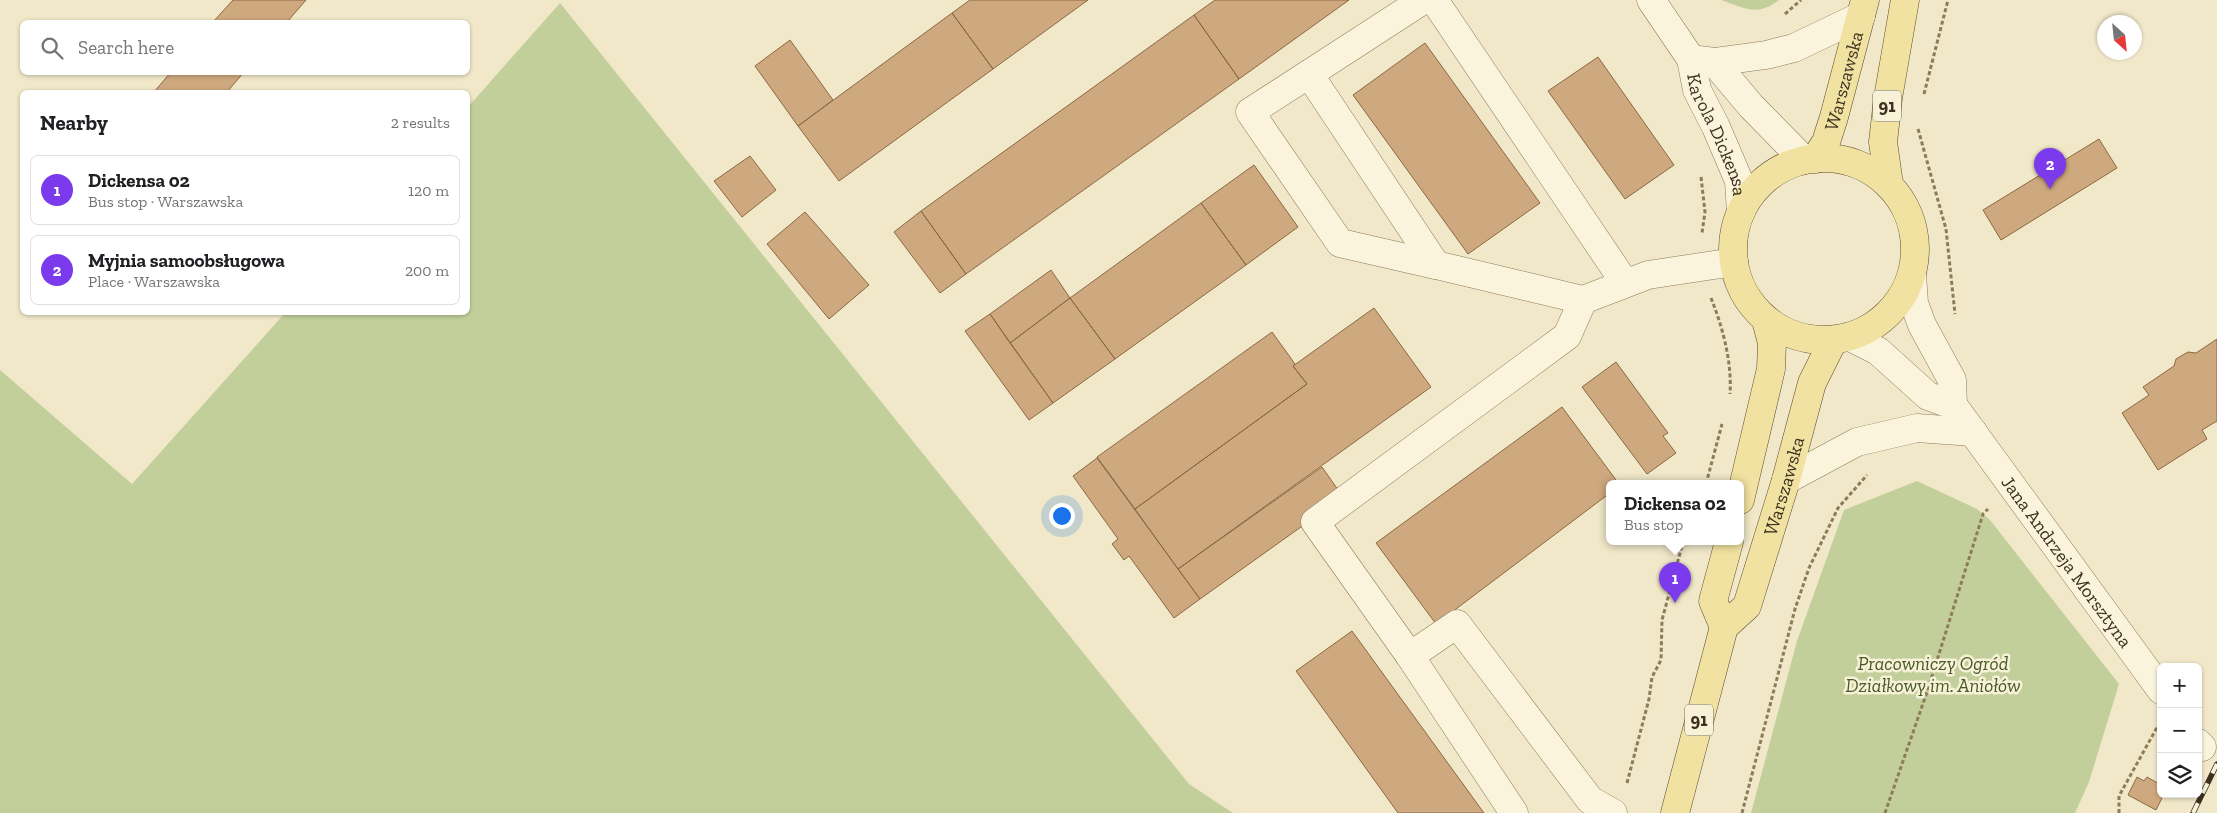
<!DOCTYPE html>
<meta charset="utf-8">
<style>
body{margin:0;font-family:"Zilla Slab",serif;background:#f2f2f2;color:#202124}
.controls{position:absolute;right:15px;bottom:15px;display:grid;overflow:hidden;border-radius:8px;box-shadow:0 1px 4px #0004}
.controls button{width:45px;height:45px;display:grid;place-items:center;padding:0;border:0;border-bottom:1px solid #e0e0e0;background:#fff;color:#202124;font:25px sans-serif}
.compass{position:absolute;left:2097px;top:15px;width:45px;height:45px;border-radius:50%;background:#fff;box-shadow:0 1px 4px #0004;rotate:153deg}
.you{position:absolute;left:1061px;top:515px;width:18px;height:18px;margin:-12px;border:4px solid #fff;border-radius:50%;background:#1a73e8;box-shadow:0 0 0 8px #1a73e833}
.badge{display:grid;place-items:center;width:32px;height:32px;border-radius:50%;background:#7c3aed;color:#fff;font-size:16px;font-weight:700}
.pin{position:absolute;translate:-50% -41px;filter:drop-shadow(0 1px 2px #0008)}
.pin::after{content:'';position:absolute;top:26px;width:18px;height:15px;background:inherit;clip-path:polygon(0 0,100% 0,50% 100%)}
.popup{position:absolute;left:1606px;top:480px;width:138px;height:65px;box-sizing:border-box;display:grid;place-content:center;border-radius:8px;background:#fff;filter:drop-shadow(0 1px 4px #0005);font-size:16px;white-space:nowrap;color:#757577}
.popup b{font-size:19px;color:#202124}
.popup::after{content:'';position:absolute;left:50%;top:100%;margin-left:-10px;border:10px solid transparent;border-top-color:#fff}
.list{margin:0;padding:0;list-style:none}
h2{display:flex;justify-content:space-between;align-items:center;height:65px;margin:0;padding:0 20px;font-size:21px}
h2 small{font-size:16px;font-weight:400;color:#757577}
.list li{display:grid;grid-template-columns:32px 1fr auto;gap:15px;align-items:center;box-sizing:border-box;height:70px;margin:0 10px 10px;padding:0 10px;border:1px solid #e0e0e0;border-radius:8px}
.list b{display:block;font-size:19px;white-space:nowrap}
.list p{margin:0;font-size:16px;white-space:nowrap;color:#757577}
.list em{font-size:16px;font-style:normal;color:#757577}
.icon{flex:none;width:28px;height:28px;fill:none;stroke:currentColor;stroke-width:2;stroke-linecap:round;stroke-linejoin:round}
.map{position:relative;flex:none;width:2217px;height:813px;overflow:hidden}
.search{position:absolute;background:#fff;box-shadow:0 1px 4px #0004;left:20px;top:20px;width:450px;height:55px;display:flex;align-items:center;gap:12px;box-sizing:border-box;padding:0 18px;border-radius:8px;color:#757577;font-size:19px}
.panel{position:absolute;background:#fff;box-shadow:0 1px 4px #0004;left:20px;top:90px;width:450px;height:225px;border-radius:8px}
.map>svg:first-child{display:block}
</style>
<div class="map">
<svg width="2217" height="813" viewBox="0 0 2217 813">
<rect width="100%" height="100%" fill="#f0e8c8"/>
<!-- green -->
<path fill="#c3cf9b" d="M1721,0H1779C1757,17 1744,8 1721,0Z
M560,3L1189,784L1233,813H0V370L132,484L285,313L468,312V107Z
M1917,481L1977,509L1990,520L2119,684L2089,782L2075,813H1751L1797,641L1844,510Z"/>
<!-- building -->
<path fill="#cea87e" stroke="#8c6842" d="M233,0H306L287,22H213Z
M970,0H1088L993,69L952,13Z
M1215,0H1349L1239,79L1194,15Z
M952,13L993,69L839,181L798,126Z
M1194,15L1239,79L966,274L921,211Z
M790,40L833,100L798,126L755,66Z
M1425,43L1540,203L1468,254L1353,95Z
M1598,57L1674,165L1625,199L1548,91Z
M171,72H244L227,92H154Z
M2099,139L2117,168L2001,240L1983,210Z
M750,156L776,190L742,217L714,181Z
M1254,165L1298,227L1246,265L1201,203Z
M1201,203L1246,265L1115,359L1070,298Z
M921,211L966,274L940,293L894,232Z
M805,212L869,285L829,319L767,244Z
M1051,270L1070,298L1010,343L990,314Z
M1070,298L1115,359L1053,403L1010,343Z
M1374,308L1431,387L1178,569L1135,509L1307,384L1293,366Z
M990,314L1053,403L1029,420L965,331Z
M1272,332L1295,364L1293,366L1307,384L1135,509L1097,457Z
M2217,339V421L2202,430L2207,439L2158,470L2122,413L2149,395L2143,387L2174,366L2176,359L2188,352L2196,353Z
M1616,362L1668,433L1663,436L1676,453L1647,474L1582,387Z
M1562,407L1619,484H1610V493L1436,624L1376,543Z
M1097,458L1200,599L1174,618L1129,556L1124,560L1112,544L1118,539L1073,476Z
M1322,467L1343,497L1200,599L1178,569Z
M1352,631L1484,813H1398L1296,671Z
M2137,777L2144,781L2147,777L2161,785V794H2164L2156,810L2128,795Z"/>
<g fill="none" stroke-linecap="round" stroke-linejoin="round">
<!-- minor casing -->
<g stroke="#8d7b5c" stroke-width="29">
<g id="minor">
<path d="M1423,0L1309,74L1436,265L1583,300L1648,275L1734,262"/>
<path d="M1434,0L1625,283"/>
<path id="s1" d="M1651,0L1691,59L1697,90L1716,127L1739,181L1741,212"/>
<path d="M1691,59L1714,62L1766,55L1794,48L1861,16"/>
<path d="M1714,62L1751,106L1804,160"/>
<path d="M1309,74L1250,112L1340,243L1436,265"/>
<path d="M1912,275L1914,303L1922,325L1952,380L1953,405"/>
<path d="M1583,300L1567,336L1315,522L1410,656L1457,624L1590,800L1613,813"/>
<path id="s2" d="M1850,337L1878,351L1928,396L1953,405L2161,690"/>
<path d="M1786,480L1857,442L1917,428L1973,432"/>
<path d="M1410,656L1514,813"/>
<path d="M2198,743L2202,747"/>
</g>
</g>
<!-- major casing -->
<g stroke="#5b4930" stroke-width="29">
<g id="major">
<circle cx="1824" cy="249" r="91"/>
<path id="s3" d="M1815,159L1826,142L1834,117L1865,0"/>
<path d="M1889,185L1883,142L1888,98L1905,0"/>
<path d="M1740,500L1771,369L1772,343L1766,320"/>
<path d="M1724,627L1713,601L1729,542"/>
<path id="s4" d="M1675,813L1724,627L1747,606L1786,480L1812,383L1833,341"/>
</g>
</g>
<!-- path -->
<path stroke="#8d7b5c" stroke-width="3" stroke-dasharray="4 2.5" stroke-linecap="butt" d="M1785,14L1801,0
M1924,94L1948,0
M1918,129L1946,229L1955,314
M1701,177L1705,212L1702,233
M1711,298C1723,328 1732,362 1730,394
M1706,484L1722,424
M1627,783L1649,699L1652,677L1661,660L1662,620L1683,542
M1742,813L1795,609L1809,568L1838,508L1867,475
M1885,813L1927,692L1983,514L1988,509
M2119,813V796L2160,722"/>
<!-- minor -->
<use href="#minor" stroke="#faf4dc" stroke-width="28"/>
<!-- major -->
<use href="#major" stroke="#f2e2a1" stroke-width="28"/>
<!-- rail casing -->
<g stroke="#3d3120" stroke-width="5.5">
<path id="rail" d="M2193,813L2217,764"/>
</g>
<!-- rail -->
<use href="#rail" stroke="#f7f1d8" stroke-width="4" stroke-dasharray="11" stroke-linecap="butt"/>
</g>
<g text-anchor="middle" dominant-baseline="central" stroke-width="5" stroke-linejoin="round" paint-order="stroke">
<!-- shield labels -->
<g fill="#f7f1d8" stroke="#756b57" stroke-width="1">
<rect x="1873" y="90.5" width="28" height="31" rx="4"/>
<rect x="1685" y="704.5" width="28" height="31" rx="4"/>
</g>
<g font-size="18" font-weight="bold" fill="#3d3120">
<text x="1887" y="106">91</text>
<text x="1699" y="720">91</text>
</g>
<!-- street labels -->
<g font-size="19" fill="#3d3120" stroke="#f7f1d8">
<text stroke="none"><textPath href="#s3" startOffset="84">Warszawska</textPath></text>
<text stroke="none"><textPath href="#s1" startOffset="152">Karola Dickensa</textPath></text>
<text stroke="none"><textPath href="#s4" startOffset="349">Warszawska</textPath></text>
<text stroke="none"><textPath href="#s2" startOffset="319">Jana Andrzeja Morsztyna</textPath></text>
</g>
<!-- park labels -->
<g font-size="19" font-style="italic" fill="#475a26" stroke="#f7f1d8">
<text x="1933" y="663">Pracowniczy Ogród<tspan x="1933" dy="22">Działkowy im. Aniołów</tspan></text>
</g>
</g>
</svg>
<div class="controls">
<button>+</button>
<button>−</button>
<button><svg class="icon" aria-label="layers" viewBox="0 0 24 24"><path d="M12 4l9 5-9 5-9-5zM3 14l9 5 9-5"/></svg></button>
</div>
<svg class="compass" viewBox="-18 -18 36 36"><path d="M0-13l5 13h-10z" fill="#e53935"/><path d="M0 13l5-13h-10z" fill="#757577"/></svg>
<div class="you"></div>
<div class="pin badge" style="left:1675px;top:603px">1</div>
<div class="popup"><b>Dickensa 02</b>Bus stop</div>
<div class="pin badge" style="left:2050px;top:189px">2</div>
<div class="search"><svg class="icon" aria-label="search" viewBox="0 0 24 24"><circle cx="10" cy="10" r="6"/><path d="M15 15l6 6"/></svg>Search here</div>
<section class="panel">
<h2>Nearby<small>2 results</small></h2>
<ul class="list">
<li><span class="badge">1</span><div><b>Dickensa 02</b><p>Bus stop · Warszawska</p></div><em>120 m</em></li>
<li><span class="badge">2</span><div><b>Myjnia samoobsługowa</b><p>Place · Warszawska</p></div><em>200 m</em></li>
</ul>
</section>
</div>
